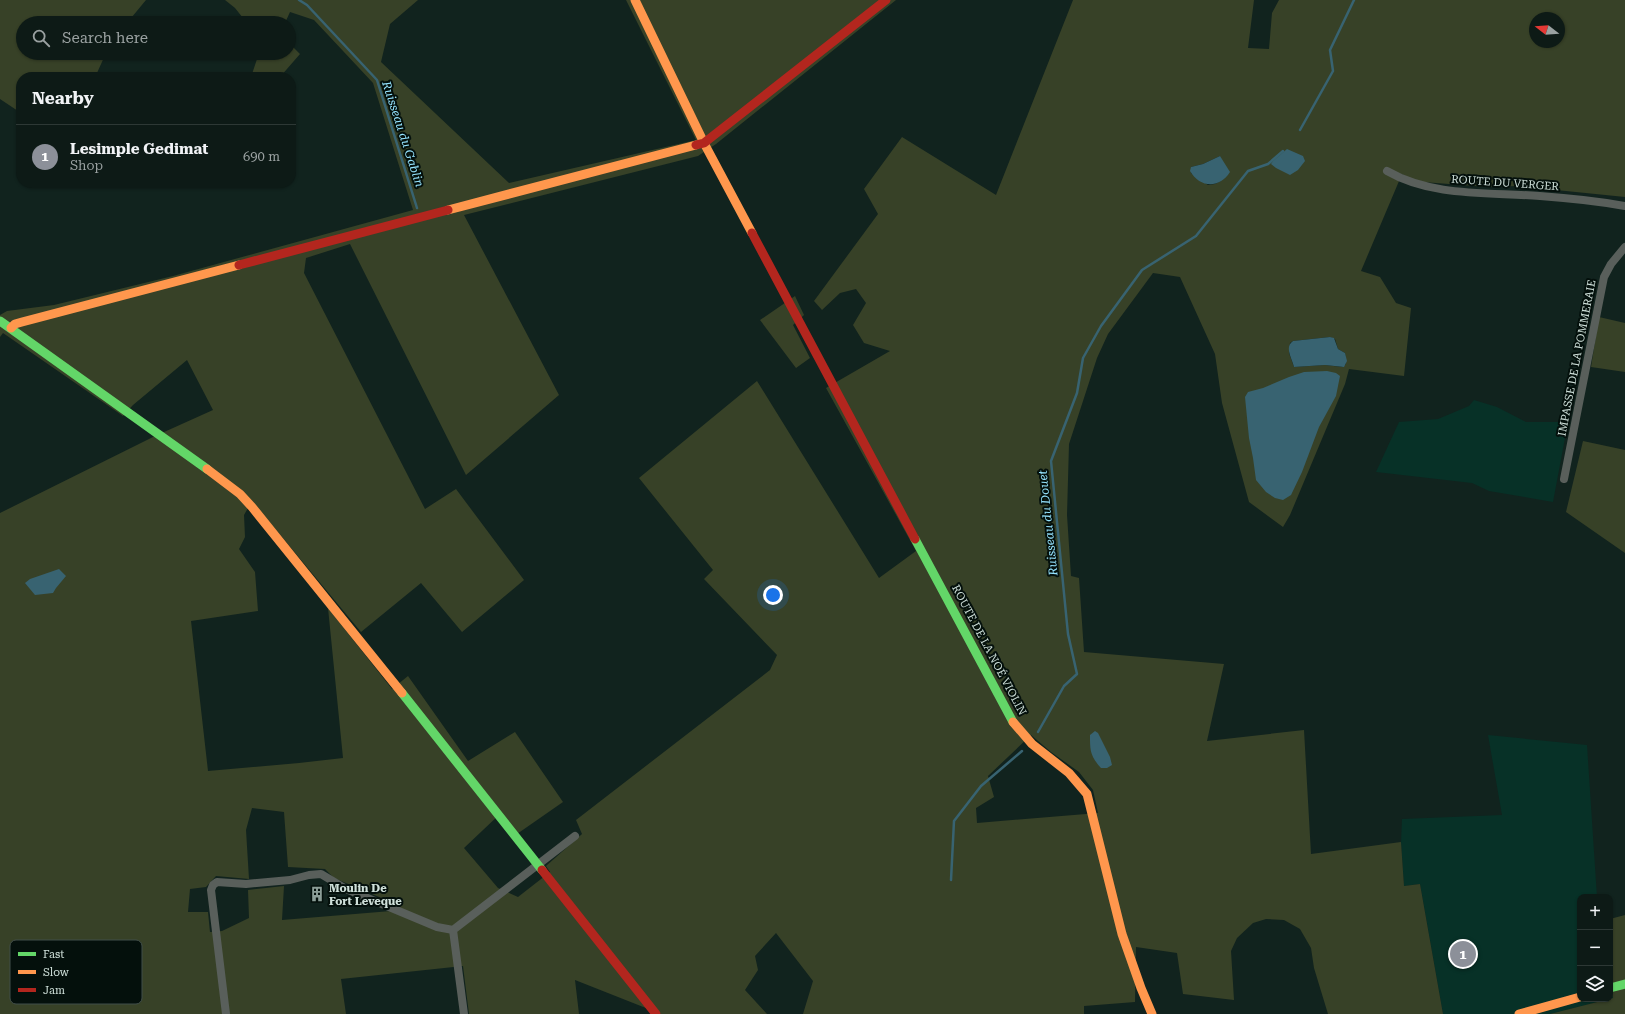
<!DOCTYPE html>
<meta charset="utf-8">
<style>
body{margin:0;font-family:"Roboto Serif",serif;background:#1b2723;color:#f1f3f6}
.controls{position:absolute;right:12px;bottom:12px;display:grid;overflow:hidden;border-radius:8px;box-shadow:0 1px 3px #0004}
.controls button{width:36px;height:36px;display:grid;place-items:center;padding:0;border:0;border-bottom:1px solid #2d3835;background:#0d1a16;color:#f1f3f6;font:20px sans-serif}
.compass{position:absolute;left:1529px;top:12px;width:36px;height:36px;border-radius:50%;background:#0d1a16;box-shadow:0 1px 3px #0004;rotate:287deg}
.you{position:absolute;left:773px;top:595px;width:14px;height:14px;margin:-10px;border:3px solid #fff;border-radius:50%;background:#1a73e8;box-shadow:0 0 0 6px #1a73e833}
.badge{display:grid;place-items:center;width:26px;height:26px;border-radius:50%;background:#8c9099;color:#fff;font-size:13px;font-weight:700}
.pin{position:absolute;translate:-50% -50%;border:2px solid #fff;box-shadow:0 1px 4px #0006}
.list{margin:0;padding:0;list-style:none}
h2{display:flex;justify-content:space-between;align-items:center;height:52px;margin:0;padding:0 16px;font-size:17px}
h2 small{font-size:13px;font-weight:400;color:#9aa1a1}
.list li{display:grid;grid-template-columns:26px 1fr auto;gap:12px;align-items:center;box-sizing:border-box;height:64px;padding:0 16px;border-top:1px solid #2d3835}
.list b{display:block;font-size:15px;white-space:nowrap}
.list p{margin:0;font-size:13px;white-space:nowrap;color:#9aa1a1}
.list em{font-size:13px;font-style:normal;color:#9aa1a1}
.icon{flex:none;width:22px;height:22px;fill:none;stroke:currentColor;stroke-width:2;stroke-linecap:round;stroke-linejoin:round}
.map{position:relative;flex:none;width:1625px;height:1014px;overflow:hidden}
.search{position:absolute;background:#0d1a16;box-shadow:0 1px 3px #0004;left:16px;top:16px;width:280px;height:44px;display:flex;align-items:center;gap:10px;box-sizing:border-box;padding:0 14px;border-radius:22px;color:#9aa1a1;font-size:15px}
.panel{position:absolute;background:#0d1a16;box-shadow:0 1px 3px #0004;left:16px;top:72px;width:280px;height:116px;border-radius:16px}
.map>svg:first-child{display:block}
</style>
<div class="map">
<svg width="1625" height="1014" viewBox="0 0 1625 1014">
<rect width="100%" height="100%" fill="#11231e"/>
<!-- built -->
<path fill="#073127" d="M1474,400L1497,407L1526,422H1568L1553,502L1489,491L1472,483L1376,472L1399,422L1438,419L1469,406Z
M1488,735L1587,745L1597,897H1580V999H1610V987L1613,998L1550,1014H1443L1420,884L1404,886L1401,842L1402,819L1502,815Z"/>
<!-- green -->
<path fill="#374127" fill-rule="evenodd" d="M0,0H146L127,23H23V53H106L97,73L104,77H21V113L0,99Z
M225,0H418L390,24L381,62L509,183L696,140L626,0H896L716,144L698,156L464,215L559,395L466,475L350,244L306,258L304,273L425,509L456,489L524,580L462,632L421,583L361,632L252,501L244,515L245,537L239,549L255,572L258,611L191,621L208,771L299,763L343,758L328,608L392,689L408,676L468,761L515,732L563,802L517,834L501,813L464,848L498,888L518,897L550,872L546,866L582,834L576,820L770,670L777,655L704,579L713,570L639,478L757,381L879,578L916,551L826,388L890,351L864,343L853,325L866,303L856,289L840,293L822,310L814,301L878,214L864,189L902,137L996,195L1073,0H1254L1248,48L1269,49L1272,13L1279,0H1625V197L1516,186L1488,187L1423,182L1413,180L1402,174L1361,271L1380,277L1396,303L1411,308L1404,376L1349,369L1345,384L1290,515L1283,527L1249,502L1222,403L1215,354L1180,277L1153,273L1108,334L1097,358L1069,444L1067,515L1071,576L1079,578L1084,652L1224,664L1207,741L1304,730L1311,854L1401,842L1404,886L1420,884L1443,1014H1328L1314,968L1311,948L1300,929L1284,920L1266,919L1253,923L1237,938L1231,951L1234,1000L1183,994L1177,953L1136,947L1135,1002L1084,1006V1014H803L813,981L776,933L755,956L758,970L745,990L767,1014H661L575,980L579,1014H469L463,966L341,979L346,1014H0V513L153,437L213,410L187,360L133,405L123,416L3,333L0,337V315L7,311L54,305L173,276L413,210L373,83L314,20L290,12L285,23H247L235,8ZM1535,18H1559V42H1535ZM1220,156L1221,181L1215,184L1208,185L1191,173V167L1203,164ZM1330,337L1335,339L1338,349L1345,353L1346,364L1342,367L1325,365L1294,367L1289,353L1290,343L1293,341ZM1031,735L1051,752L1079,772L1093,790L1098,813L977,823L976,808L994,797L988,776ZM252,808L284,812L288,867L325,869L334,878L391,902V911L282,920L284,886L248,890L249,918L222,931L210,932L208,912H188L190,889L206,887L216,876L249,879L246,830Z
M289,43L300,54L280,77H251L259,53H289Z
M795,296L804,315L793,325L810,358L796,368L760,320Z
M1599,317L1625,323V372L1591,367Z
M1583,441L1625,450V553L1566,512Z
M1625,915V1014H1550L1613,998L1610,987V919Z"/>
<!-- water -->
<path fill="#386371" d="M1287,149L1303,156L1305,161L1298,170L1290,175L1276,168L1271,164L1273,161Z
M1220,156L1230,172C1219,189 1200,188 1190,171L1191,167L1203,164Z
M1330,337L1334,338L1338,349L1345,353L1347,361L1344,367L1325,365L1294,367C1292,358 1284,347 1293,341Z
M1327,371L1336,373L1340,376L1336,396L1319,427L1302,472L1291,495L1283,500L1275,498L1266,492L1256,480L1253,458L1249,438L1245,397L1248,392L1263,388L1289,377L1304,372Z
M59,569L66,576L56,588L53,593L35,595L25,583L30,579Z
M1095,731L1098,733L1110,757L1112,765L1107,768H1101C1090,756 1090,750 1090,735Z"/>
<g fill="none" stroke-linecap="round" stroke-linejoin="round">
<!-- stream -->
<path stroke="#386371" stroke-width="2.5" d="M299,0L307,5L377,80L417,208
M1300,130L1333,71L1330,50L1354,0
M1038,732L1064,686L1077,674L1068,634L1051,461L1077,393L1083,358L1101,326L1142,270L1196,236L1248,171L1268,164L1283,151
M951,880L954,821L981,786L1022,751"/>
<!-- street -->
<path stroke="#595f5b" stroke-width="8" d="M1387,171C1432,197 1488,192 1540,196C1568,198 1597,201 1625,206
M1564,479L1604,277L1611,264L1625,247
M226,1014L211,890L213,885L217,882L246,884L290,880L309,875L321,874L346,889L437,927L453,930
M464,1014L453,930L575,836"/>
<!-- fast -->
<path stroke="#63d668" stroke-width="9" d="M0,321L207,469
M915,539L1013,722
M402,693L542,870
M1610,988L1625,984"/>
<!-- slow -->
<path stroke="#ff974d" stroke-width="9" d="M635,0L704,143L752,233
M448,210L696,145
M11,328L15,324L22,322L239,265
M207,469L240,494L252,507L402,693
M1013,722L1032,744L1069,773L1087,794L1122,934L1141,988L1152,1014
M1519,1014L1580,997"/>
<!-- jam -->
<path stroke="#b3261e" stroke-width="9" d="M696,145L704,143L886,0
M752,233L915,539
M239,265L448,210
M542,870L656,1014"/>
</g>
<!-- icons -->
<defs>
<g id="building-bare" transform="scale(1.2)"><path d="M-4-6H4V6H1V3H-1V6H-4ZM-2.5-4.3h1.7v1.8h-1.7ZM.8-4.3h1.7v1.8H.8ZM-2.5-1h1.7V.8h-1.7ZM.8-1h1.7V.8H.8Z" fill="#8c9e98" stroke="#04100c" stroke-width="2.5" paint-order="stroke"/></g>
</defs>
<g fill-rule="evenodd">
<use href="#building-bare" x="317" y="894"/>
</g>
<g text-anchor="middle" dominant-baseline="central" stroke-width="4" stroke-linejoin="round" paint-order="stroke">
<!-- street labels -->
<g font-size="11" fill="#cfe0da" stroke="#04100c">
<text transform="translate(1505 183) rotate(4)">ROUTE DU VERGER</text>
<text transform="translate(1577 358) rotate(-79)">IMPASSE DE LA POMMERAIE</text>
<text transform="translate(989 650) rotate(62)">ROUTE DE LA NOÉ VIOLIN</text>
</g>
<!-- poi labels -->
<g font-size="11" font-weight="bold" fill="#cfe0da" stroke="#04100c" text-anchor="start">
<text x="329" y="888">Moulin De<tspan x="329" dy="13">Fort Leveque</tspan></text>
</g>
<!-- water labels -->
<g font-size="12" font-style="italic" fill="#95e3fe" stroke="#04100c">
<text transform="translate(403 134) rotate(72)">Ruisseau du Gablin</text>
<text transform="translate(1048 523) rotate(-96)">Ruisseau du Douet</text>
</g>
</g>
<!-- legend -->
<rect x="10" y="940" width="132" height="64" rx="6" fill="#04100c" stroke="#414e4a" stroke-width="1"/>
<rect x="18" y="952" width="18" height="4" fill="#63d668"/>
<rect x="18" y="970" width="18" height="4" fill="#ff974d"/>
<rect x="18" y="988" width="18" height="4" fill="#b3261e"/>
<g font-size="11" fill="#cfe0da">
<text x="43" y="958">Fast</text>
<text x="43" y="976">Slow</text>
<text x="43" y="994">Jam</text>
</g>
</svg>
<div class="controls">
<button>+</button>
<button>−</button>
<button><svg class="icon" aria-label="layers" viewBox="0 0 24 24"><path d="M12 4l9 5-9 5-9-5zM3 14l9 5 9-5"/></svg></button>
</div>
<svg class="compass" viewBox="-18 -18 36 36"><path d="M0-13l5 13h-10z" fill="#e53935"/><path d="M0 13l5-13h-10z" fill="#9aa1a1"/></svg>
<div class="you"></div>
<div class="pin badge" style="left:1463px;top:954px">1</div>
<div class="search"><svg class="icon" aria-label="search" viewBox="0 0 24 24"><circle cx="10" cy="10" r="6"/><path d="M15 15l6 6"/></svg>Search here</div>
<section class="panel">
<h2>Nearby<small></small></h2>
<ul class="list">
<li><span class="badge">1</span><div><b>Lesimple Gedimat</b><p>Shop</p></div><em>690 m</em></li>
</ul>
</section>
</div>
